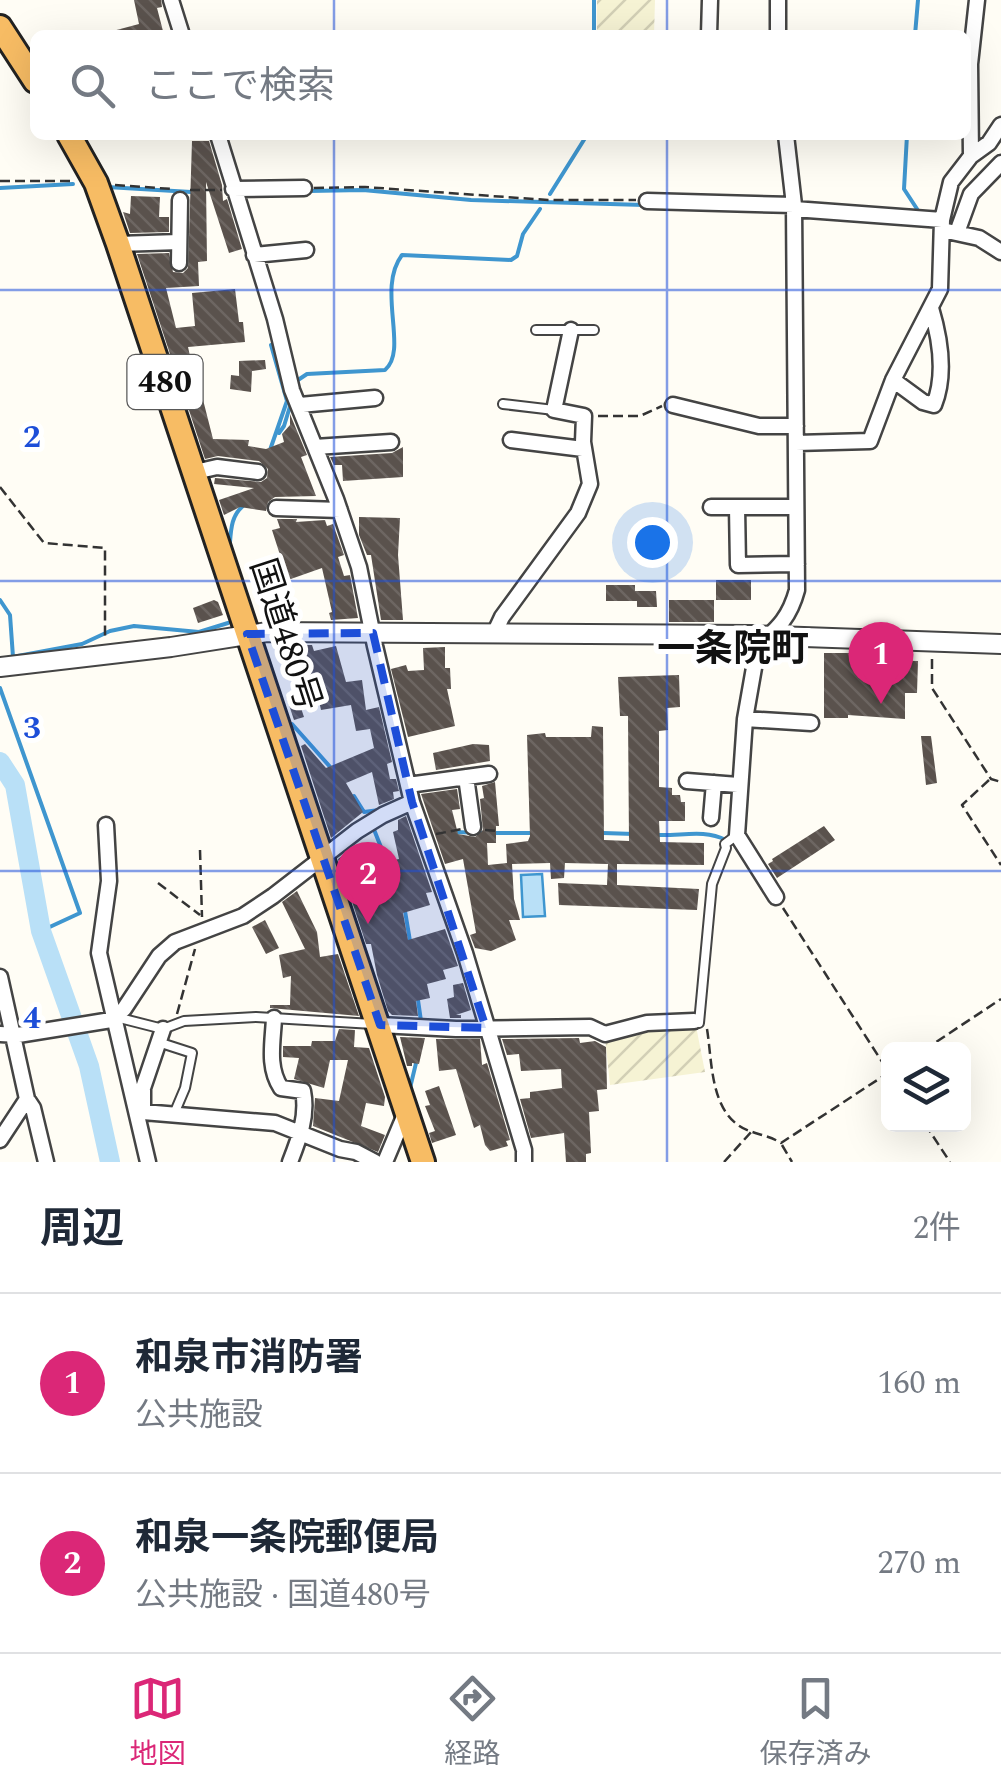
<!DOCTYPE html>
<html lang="ja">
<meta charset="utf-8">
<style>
body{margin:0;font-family:Spectral,"Noto Sans JP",serif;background:#f2f2f3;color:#1f2937}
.controls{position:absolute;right:30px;bottom:30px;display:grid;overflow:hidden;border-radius:15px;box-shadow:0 10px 40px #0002}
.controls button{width:90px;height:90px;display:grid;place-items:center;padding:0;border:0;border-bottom:2px solid #e0e1e3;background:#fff;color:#1f2937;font:50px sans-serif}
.you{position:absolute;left:652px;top:542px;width:35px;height:35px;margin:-25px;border:8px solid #fff;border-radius:50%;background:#1a73e8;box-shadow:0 0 0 15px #1a73e833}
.badge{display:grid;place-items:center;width:65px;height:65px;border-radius:50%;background:#db2777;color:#fff;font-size:32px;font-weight:700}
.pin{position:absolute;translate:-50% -82px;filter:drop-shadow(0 2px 5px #0008)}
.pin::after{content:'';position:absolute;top:52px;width:35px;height:30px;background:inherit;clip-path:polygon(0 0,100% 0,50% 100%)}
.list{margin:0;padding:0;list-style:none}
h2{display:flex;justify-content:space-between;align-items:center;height:130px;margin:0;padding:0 40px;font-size:42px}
h2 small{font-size:32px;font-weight:400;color:#747a83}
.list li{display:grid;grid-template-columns:65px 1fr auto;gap:30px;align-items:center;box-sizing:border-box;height:180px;padding:0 40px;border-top:2px solid #e0e1e3}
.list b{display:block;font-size:38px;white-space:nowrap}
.list p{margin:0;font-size:32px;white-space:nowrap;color:#747a83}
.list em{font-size:32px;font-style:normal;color:#747a83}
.icon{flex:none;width:55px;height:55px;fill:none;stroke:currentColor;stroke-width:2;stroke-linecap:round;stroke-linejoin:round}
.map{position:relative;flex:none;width:1001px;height:1162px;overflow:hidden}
.search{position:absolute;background:#fff;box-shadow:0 10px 40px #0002;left:30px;right:30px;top:30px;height:110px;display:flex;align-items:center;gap:25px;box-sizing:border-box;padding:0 35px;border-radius:15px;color:#747a83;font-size:38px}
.sheet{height:490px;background:#fff}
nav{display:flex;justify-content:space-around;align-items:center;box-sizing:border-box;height:140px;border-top:2px solid #e0e1e3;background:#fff;font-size:28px;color:#747a83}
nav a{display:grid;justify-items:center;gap:5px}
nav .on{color:#db2777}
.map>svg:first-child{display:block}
</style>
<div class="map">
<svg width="1001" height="1162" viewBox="0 0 1001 1162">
<defs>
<pattern id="farmland-furrows" width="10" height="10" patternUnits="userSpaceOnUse" patternTransform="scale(2.5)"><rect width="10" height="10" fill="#f6f3d4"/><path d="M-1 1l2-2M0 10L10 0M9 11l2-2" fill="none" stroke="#d2cfb5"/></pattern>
<pattern id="building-back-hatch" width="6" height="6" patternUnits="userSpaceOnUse" patternTransform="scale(2.5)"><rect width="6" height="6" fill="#5a524d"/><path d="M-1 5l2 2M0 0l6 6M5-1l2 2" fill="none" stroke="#6d6662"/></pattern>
</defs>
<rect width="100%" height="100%" fill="#fffdf5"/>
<!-- farmland -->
<path fill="url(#farmland-furrows)" d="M597,0H655L654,35H597Z
M696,1026L705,1072L610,1085L605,1037L627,1031Z"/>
<!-- water -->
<path fill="#b9e0f7" stroke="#3f96cf" stroke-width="2.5" d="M542,874L545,916L523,917L521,875Z"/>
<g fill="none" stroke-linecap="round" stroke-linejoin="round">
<!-- stream -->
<path stroke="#3f96cf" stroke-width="4" d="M594,0V35
M915,35L918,0
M907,135L904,189L919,212
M107,187L191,192
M0,188L73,184
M309,191L363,190L471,200L644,205
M550,194L587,135
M295,382L307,374L385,370C409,350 376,289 402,255L511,260L517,256L523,234L540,209
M279,433L284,426L291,403
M270,450L287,401L271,345
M230,542C231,528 232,515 243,506
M0,600L10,615L13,657
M7,658L82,644L110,631L134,626L199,632L228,623
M0,688L80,913L41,931
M292,724L332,769
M354,796L364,812L379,810
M373,827L388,865
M454,832L484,833
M494,833H534
M603,833L634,834
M658,835C682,836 704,829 726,840
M405,911L410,941
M418,1000L421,1021
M410,1088L417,1059"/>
<!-- river -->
<path stroke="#b9e0f7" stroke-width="20" d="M0,762L15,785L41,931L89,1066L110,1162"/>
</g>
<!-- building -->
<path fill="url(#building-back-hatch)" d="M134,0H161L162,7L157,8L163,31L148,35H109V32L139,24Z
M192,141H209L222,185L223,201L227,199L242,249L229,253L206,182L207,261L198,262L199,286L166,288L176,328L195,326L192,293L235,289L239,322H243L245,342L188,347L190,356L172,360L137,254L169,253L173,272L183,273L188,268Z
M131,196L160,197L159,217H169V232L130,233L123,212L130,214Z
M265,360L266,369L252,371L251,392L230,389L231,375L239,376V361Z
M199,384L213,439L249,440L248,446L266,449L284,442L282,434L290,425V414L307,455L301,457L316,496L275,497L268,502L266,511L240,507L224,515L219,500L254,488L214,484L215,478L261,482L267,478L268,469L259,461L218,456L205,459L182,389Z
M403,447V477L343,481L342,465H334L330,457L392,453Z
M359,517L400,518L398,555L403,620H381L371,555H367L359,535Z
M277,519H297L296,522L325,520L327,526L333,524L344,555L338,557L344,576L350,575L358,618L331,620L329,613L332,612L322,568L288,580L272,530L280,528Z
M716,580H751V600H716Z
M606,585H635V591H656L657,607H637V601H606Z
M214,600L218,602L223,615L198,623L193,608Z
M669,600H714V622H669Z
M299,645H312L314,651L336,646L346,682L362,680L366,710L379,707L392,762L387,764L390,779H396L399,791L393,792L394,799L379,805L372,772L346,783L363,812L331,838L301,746L305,744L326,768L374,748L370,729L356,731L351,705L321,710L319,701L300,705L304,717L294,720L286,696L295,693L292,674L301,673L294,646Z
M445,647V668H450L451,689H447L455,726L408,737L391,669L406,665L408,671L424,670L423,648Z
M824,653H852V660L918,661L917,693H905V719L848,715V718H824Z
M679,675L680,707L667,708L668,730L659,731V787L672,788V795H680L681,802H685V821H659L660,842L704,843V865L617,864V885L699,889L697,910L559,905L558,883L607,885L608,864L565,863L564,878L551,879L550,863L512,864L514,899L520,920H509L516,940L491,951L475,948L470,935L476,933L463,859L445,864L421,794L457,789L460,809L452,810L458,834L475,837L483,830L480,799L484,798L482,786L495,782L499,826H496V843H487L488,865L507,863L506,844L528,841L530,836L527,735L545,733L546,737H591L592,726L603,727L604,840L629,841L628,716H620L618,677Z
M921,736H931L937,783L926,785Z
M473,744L489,745L490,761L436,770L433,753Z
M406,816L432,892L426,893L430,905L403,913L408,940L445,929L458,966L443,970L446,979L427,984L430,998L416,1001L418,1016L392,1015L388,1011L377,975L371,944H366L338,859L357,845L363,866L399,859L393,832L398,830V820Z
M824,826L835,840L777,878L768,864L773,861L772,859Z
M297,891L317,932L320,957L338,954L359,1016L270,1008V1005H290L291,976L283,978L279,955L305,949L282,902Z
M265,920L279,948L266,954L252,927Z
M463,983L471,1010L456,1015H461V1018H450L447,999L454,997L453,985Z
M339,1029L355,1030L354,1047L369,1048L385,1097L384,1106L366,1103L361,1126L385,1135L378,1152L313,1126L315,1098L339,1101L348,1060H330L324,1088L294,1079L299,1058L283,1057V1046H311L312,1041H335Z
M400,1037L425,1038L419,1064L412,1063V1066H407Z
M579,1038L580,1043L595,1041L606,1047L607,1089L597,1090L599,1111L589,1112L591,1153L586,1154V1162H566L564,1133L531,1138L520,1099L530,1098V1092L562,1088L561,1069L521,1071L519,1054L507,1055L502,1039Z
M436,1039H480L482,1065L487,1063L510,1140L506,1141L508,1146L490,1151L485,1145L480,1125L474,1128L456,1069L439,1071Z
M439,1086L456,1135L432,1143L429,1133L435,1131L425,1106L430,1105L425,1091Z"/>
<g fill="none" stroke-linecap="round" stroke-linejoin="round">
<!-- service casing -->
<g stroke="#444" stroke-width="12">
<path id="service" d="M536,330H594
M503,404L554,410
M116,1017L163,1029L184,1021L256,1017L373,1024
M699,1023L712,884L726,848L725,844L737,835
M158,1042L192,1053L185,1088L174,1114"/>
</g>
<!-- minor casing -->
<g stroke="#444" stroke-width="19">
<path id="minor" d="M171,0L182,35
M778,0V35
M709,35L710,0
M218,135L275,319L292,390L336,499L359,567L375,646L412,802L465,953L524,1150V1162
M971,156L970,64L977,0
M233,189L304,188
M647,201L794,205
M794,209L942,220
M959,227L971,194L1001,163
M947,231L979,238L1001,252
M118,244L179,242
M254,255L306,250
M179,263L180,200
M893,380L923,402L934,405C946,375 940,338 931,308
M300,405L375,398
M673,405L759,426H796
M511,440L583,449
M796,443L870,441L893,380L940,289L942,220L951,182L971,156L989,143L1001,125
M315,447L391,442
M195,472L217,467L258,472
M711,507H796
M737,507L738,565L797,564
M276,508L340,510
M494,634L502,617L578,513L590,484L583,442L584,416L554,410L571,330
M745,719L811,723
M466,777L473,827
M687,781L738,785
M408,785L489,774
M711,818L714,783
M106,825L109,881L99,953L148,1162
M776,897L737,835L745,719L758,645C779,628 790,616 797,590L794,205L786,135
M0,977L27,1099L0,1140
M274,1018C273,1042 267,1067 281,1088L303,1091C308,1116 299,1139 290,1162
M380,1025L456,1029L590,1027L605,1034L647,1023L694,1021
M163,1029L143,1088V1112L275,1123L340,1149L356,1152L375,1162
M0,1034L18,1035L111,1020L124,1009L159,956L175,942L243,916L273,896L357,831L383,815L412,802
M27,1099L33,1108L46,1162
M385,1162L406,1112"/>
</g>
<!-- tertiary casing -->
<g stroke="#444" stroke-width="22">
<path id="tertiary" d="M0,667L171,647L267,632L751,635L1001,644"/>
</g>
<!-- trunk casing -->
<g stroke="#222" stroke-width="28">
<path id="trunk" d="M0,27L35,81
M69,135L96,183L118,244L423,1162"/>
</g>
<!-- path -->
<path stroke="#333" stroke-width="2.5" stroke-dasharray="10 5" stroke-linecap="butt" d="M0,181H72
M115,185L172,189
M314,188L365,187L548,200H636
M190,190H222
M598,416H640L662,406
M0,487L44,543L105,548V638
M932,659V688L991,779L1001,782
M989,780L962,805L1001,865
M485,830L499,831
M436,834L462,829
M200,850L202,917
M158,883L200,915
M783,908L888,1071
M177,1014L195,949
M707,1029C712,1059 710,1105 738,1125C750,1134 767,1134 781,1143L888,1073
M924,1050L1001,999
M925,1124L950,1162
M782,1145L792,1162
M724,1162L752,1131"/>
<!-- service -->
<use href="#service" stroke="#fff" stroke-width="8"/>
<!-- minor -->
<use href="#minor" stroke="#fff" stroke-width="14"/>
<!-- tertiary -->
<use href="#tertiary" stroke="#fff" stroke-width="18"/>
<!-- trunk -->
<use href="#trunk" stroke="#f7bc64" stroke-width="22"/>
</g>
<!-- marked area -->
<path fill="#1d4ed8" fill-opacity="0.2" stroke="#1d4ed8" stroke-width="8" stroke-dasharray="20 12" stroke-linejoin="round" d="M373,633L412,802L486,1028L380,1025L247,634Z"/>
<!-- grid -->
<path fill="none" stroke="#1d4ed8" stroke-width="2.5" stroke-opacity="0.55" d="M334,0V35M667,0V35M334,135V1162M667,135V1162M0,290H1001M0,581H1001M0,871H1001"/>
<g text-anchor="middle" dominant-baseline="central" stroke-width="10" stroke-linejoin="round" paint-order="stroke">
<!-- shield labels -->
<rect fill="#fff" stroke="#585858" stroke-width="2.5" x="127.5" y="355" width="75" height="54" rx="8"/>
<g font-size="32" font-weight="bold" fill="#111">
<text x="165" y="382">480</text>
</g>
<!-- street labels -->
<g font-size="35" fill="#111" stroke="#fff">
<text transform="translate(285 635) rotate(72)">国道480号</text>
</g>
<!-- neighbourhood labels -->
<g font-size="38" font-weight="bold" fill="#111" stroke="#fff">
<text x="733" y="650">一条院町</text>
</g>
</g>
<g font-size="32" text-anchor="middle" font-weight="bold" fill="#1d4ed8" stroke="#fff" stroke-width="10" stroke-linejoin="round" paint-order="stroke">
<text x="32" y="447">2</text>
<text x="32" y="738">3</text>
<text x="32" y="1028">4</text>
</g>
</svg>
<div class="controls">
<button><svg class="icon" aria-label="layers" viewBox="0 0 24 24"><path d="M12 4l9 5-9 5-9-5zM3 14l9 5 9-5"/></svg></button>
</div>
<div class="you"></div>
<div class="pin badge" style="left:881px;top:704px">1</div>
<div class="pin badge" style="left:368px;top:924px">2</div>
<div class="search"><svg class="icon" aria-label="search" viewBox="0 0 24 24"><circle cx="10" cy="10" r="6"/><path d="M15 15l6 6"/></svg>ここで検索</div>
</div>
<section class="sheet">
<h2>周辺<small>2件</small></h2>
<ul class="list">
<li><span class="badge">1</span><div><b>和泉市消防署</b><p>公共施設</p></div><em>160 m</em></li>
<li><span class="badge">2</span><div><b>和泉一条院郵便局</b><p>公共施設 · 国道480号</p></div><em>270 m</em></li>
</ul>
</section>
<nav>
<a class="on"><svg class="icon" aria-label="map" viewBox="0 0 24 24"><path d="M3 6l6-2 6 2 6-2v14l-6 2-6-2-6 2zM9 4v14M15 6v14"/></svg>地図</a>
<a><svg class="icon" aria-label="directions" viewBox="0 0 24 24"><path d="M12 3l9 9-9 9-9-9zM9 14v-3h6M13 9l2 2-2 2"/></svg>経路</a>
<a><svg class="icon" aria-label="saved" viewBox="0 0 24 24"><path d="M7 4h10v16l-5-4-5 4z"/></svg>保存済み</a>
</nav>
